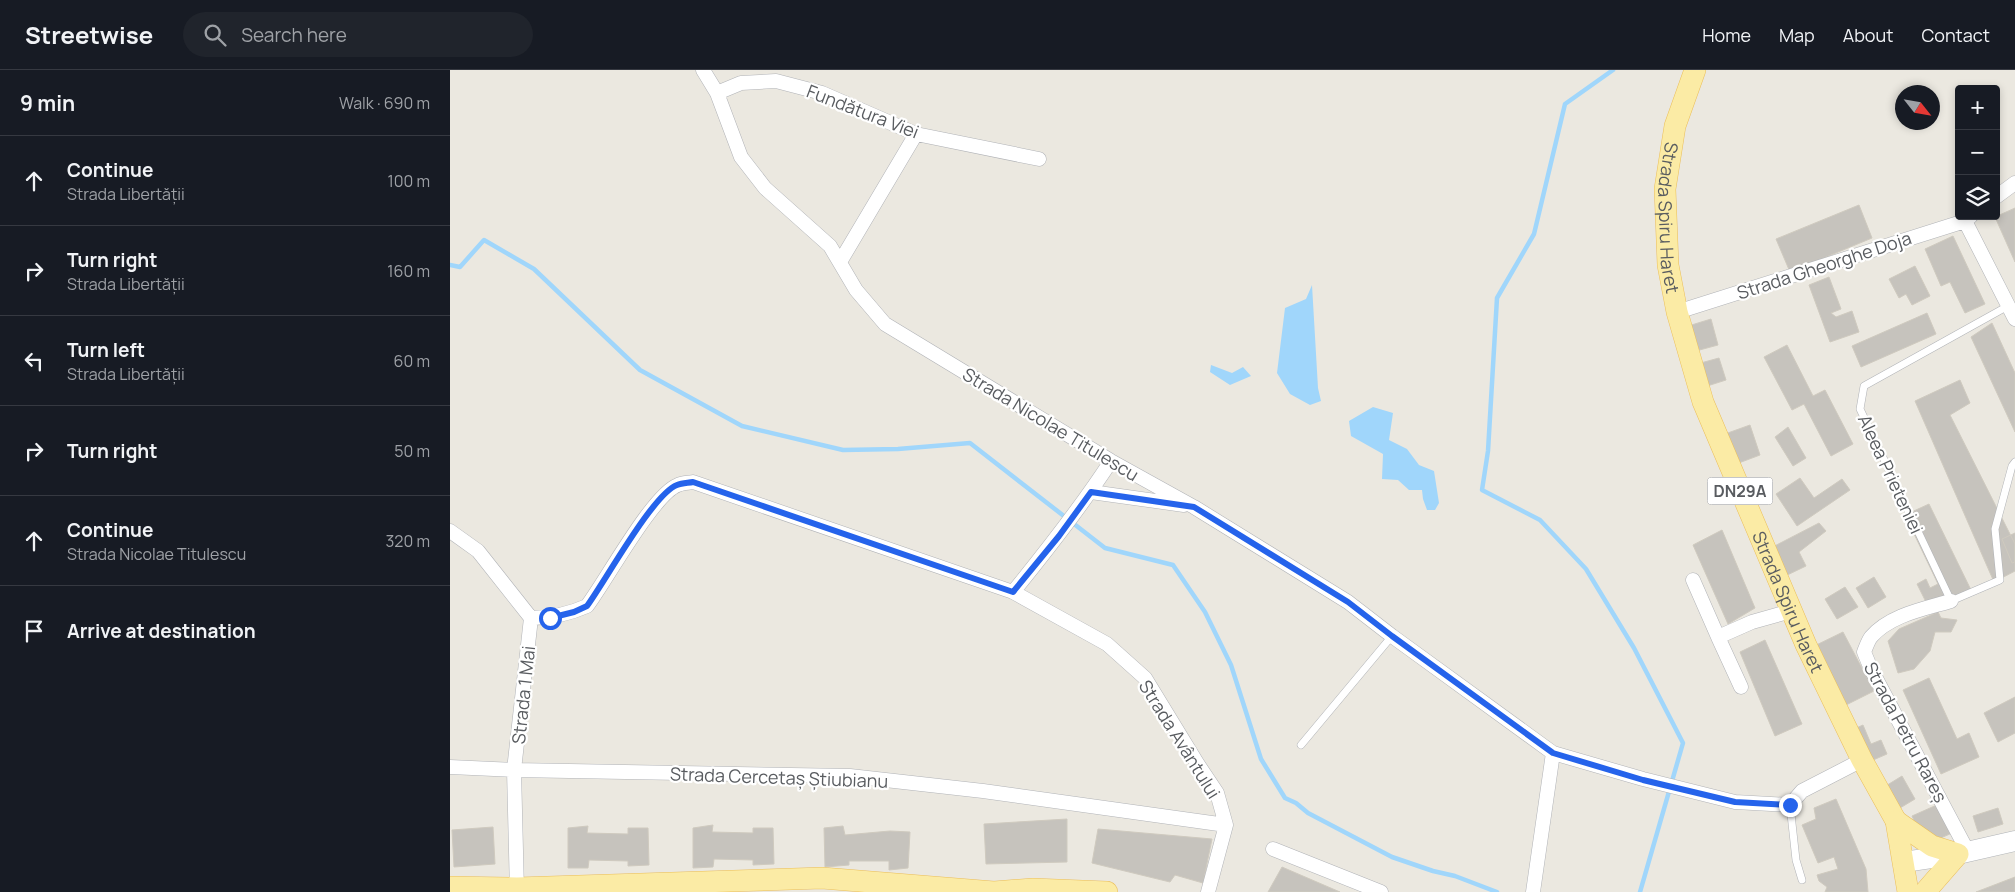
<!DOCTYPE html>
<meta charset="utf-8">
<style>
body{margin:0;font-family:Manrope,sans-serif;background:#20242c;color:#f1f3f6}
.controls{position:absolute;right:15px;top:15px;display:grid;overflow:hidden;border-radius:5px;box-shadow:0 2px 8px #0003}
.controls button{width:45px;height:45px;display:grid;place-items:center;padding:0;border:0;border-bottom:1px solid #363941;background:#171b24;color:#f1f3f6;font:25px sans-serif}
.compass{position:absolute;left:1445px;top:15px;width:45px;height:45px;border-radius:50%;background:#171b24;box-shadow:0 2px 8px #0003;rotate:121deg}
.stop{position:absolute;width:15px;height:15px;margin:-11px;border:4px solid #2563eb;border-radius:50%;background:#fff}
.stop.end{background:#2563eb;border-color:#fff;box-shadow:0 1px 5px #0008}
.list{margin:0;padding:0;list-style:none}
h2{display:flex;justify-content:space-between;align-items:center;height:65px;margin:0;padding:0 20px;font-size:21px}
h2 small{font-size:16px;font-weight:400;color:#9ea1a6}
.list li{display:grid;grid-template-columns:32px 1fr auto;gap:15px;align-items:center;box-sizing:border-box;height:90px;padding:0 20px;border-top:1px solid #363941}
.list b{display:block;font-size:19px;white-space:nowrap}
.list p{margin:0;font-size:16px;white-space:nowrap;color:#9ea1a6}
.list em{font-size:16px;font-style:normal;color:#9ea1a6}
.icon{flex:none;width:28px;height:28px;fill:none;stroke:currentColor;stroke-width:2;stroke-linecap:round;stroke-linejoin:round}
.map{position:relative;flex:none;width:1565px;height:822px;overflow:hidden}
header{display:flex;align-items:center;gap:30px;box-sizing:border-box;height:70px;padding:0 25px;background:#171b24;border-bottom:1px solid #363941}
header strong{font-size:24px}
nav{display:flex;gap:28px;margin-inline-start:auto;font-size:18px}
.search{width:350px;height:45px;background:#20242c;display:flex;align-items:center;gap:12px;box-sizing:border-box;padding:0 18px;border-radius:28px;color:#9ea1a6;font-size:19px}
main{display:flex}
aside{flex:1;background:#171b24}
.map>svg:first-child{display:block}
</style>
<header>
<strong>Streetwise</strong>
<div class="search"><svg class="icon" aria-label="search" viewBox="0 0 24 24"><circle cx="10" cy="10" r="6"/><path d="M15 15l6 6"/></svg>Search here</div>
<nav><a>Home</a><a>Map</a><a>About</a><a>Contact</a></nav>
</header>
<main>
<aside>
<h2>9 min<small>Walk · 690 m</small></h2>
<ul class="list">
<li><svg class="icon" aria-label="ahead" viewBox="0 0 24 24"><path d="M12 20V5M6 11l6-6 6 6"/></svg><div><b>Continue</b><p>Strada Libertății</p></div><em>100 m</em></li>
<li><svg class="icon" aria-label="right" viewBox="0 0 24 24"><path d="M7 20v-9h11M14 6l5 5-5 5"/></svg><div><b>Turn right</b><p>Strada Libertății</p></div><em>160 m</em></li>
<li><svg class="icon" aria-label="left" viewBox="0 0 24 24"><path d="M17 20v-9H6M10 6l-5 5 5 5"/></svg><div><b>Turn left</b><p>Strada Libertății</p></div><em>60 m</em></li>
<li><svg class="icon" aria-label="right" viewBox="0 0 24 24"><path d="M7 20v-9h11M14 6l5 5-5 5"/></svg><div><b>Turn right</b></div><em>50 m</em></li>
<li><svg class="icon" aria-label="ahead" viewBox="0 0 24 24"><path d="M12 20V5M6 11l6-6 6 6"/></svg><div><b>Continue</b><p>Strada Nicolae Titulescu</p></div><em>320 m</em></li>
<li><svg class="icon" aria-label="arrive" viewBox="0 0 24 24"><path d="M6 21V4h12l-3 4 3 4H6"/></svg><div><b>Arrive at destination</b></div></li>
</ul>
</aside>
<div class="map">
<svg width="1565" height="822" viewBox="0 0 1565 822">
<rect width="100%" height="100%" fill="#ebe8e0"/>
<!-- water -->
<path fill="#a0d6fb" d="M862,215L868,318L871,331L860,335L840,324L827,303L835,238L856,229Z
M761,295L782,303L793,297L801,306L780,315L760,302Z
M923,337L943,343L939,370L957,379L969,395L984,401L989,433L985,440H977L973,429L972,420H959L948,410L932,409L933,384L901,366L899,351Z"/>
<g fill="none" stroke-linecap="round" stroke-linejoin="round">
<!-- stream -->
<path stroke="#a0d6fb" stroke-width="4.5" d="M1163,0L1115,34L1084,164L1047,228L1038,381L1032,420L1090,450L1136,499L1184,578L1233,673L1190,822
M0,195L10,197L34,170L84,199L190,300L292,356L393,380L448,379L520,373L655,478L723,495L755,542L781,595L811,689L835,728L846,733L858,743L942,787L983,801L1005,806L1047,822"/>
</g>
<!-- building -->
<path fill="#c6c3bd" stroke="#cfcabf" d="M1409,135L1422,168L1340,202L1326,169Z
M1565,138V192L1545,147Z
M1503,166L1535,234L1515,243L1500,212L1491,216L1475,179Z
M1465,196L1480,226L1462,235L1456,224L1449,228L1439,209Z
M1379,207L1391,239L1381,243L1386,247L1402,241L1409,262L1380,272L1359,215Z
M1477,243L1486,264L1411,297L1402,276Z
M1261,249L1268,275L1242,282L1235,257Z
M1542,253L1565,303V362L1521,267Z
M1337,275L1363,326L1375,320L1403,374L1381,386L1354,334L1342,340L1314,287Z
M1269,288L1276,310L1254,317L1247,294Z
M1510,310L1520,333L1500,345L1565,474V501L1544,512L1465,331Z
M1300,355L1310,385L1286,394L1275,364Z
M1338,357L1356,388L1343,396L1325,367Z
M1350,408L1364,428L1392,409L1400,420L1347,456L1326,424Z
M1479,434L1521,520L1480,540L1467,514L1476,509L1480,518L1488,514L1455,445Z
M1369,453L1376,461L1349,482L1356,496L1331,508L1311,483Z
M1272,460L1305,538L1278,554L1243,475Z
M1565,463V492L1562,493L1552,469Z
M1424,507L1436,527L1418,538L1406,518Z
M1395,517L1408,537L1387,549L1375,529Z
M1488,542L1491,548L1507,550L1501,562H1485L1480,581L1464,599L1448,603L1438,571L1449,559Z
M1393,562L1424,621L1388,639L1352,582Z
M1315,570L1352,654L1325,666L1290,582Z
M1479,608L1507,669L1519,663L1529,687L1491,704L1453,620Z
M1565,627V663L1548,672L1534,643Z
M1413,655L1421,674L1431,670L1437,684L1407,697L1393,664Z
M1452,706L1465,729L1435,747L1421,725Z
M1386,729L1416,799L1418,822H1375L1377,817L1369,811L1367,805L1388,799L1384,787L1368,793L1352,755L1366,749L1364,738Z
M1489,734L1502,763L1475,775L1462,746Z
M1548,738L1553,754L1528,762L1523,746Z
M617,749V792L536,794L534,754Z
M263,755L262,762L303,763V758H323L324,794L303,795V790L264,789L263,797L243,798V758Z
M138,756L137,763L178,764V758H198L199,795L178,796V791L139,790L138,798H118V758Z
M393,756L395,765L440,761L460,762L458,798L439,800V791H399V795L375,797L374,758Z
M43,757L45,794L4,797L2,760Z
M648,759L762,769L753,813L725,805L720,812L642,793Z
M832,797L890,822H818Z
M1565,807V822H1526Z"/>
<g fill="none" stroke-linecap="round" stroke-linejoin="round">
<!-- lane casing -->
<g stroke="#b1b3b7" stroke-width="8">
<path id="lane" d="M1558,236L1414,316L1410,339L1501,531L1550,510L1545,459L1562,396L1565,392
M851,675L942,566
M1340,735L1346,790L1352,810"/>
</g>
<!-- street casing -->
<g stroke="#b1b3b7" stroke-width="15">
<path id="street" d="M253,0L267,23L291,87L315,118L380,176L406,220L435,254L661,391L744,437L898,532L942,566L1103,683L1193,709L1285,732L1340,735L1352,721L1412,690
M267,23L291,13L326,11L372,23L466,64L589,89
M1546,127L1565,113
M1515,151L1565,249
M390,192L466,64
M1227,242L1515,151L1521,146
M641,422L734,435
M0,461L28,481L81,548L64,700L67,822
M1243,510L1268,567L1302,552L1341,541
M563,522C598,479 631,437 661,391
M1501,531C1474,539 1440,545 1421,567C1418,571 1416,577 1414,582L1421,599L1518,782
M81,548C102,548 119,544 137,536C156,511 203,424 228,415C232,413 238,413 243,412L563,522L657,574L695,608L747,693L767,723L776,755L758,822
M1268,567L1291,617
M0,697L64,700L400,706L533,721L776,755
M823,779L931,822
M1083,822L1103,683"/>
</g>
<!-- secondary casing -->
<g stroke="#b0b3b7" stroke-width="21">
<path id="secondary" d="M1454,792L1508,784L1565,771"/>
</g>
<!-- primary casing -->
<g stroke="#ebbe59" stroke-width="22">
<g id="primary">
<path id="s1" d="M1245,0L1225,56L1215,119L1218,195L1227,242L1253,332L1356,575L1412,690L1446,751L1458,822"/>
<path d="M1446,751L1482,776L1508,784L1475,822"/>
<path d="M0,817L67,818L372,808L544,822L583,819L657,822"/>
</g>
</g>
<!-- lane -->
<use href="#lane" stroke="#fff" stroke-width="7"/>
<!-- street -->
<use href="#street" stroke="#fff" stroke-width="14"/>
<!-- secondary -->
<use href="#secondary" stroke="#fff" stroke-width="20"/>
<!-- primary -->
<use href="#primary" stroke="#fbeba5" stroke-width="21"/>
</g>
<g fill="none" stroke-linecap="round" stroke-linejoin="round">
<!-- route -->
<path stroke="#2563eb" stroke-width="6" d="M100,548L124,542L137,536C156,510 203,424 227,415C232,413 238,413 243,412L563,522L609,466L641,422L744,437L898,532L942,566L1103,683L1193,710L1285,732L1340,735"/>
</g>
<g text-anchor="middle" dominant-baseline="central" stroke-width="4.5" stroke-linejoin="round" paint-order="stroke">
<!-- shield labels -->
<rect fill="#fff" stroke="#8b8d90" stroke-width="1" x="1257.5" y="407.5" width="65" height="27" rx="4"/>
<g font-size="16" font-weight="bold" fill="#595c60">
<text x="1290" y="421">DN29A</text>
</g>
<!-- street labels -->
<g font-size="18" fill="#595c60" stroke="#fff">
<text transform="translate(413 41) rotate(21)">Fundătura Viei</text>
<text stroke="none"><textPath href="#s1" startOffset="152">Strada Spiru Haret</textPath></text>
<text transform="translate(1374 195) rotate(-18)">Strada Gheorghe Doja</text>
<text transform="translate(601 354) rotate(31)">Strada Nicolae Titulescu</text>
<text transform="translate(1441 404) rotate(65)">Aleea Prieteniei</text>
<text stroke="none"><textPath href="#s1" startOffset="558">Strada Spiru Haret</textPath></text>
<text transform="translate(73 625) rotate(-84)">Strada 1 Mai</text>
<text transform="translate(1456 662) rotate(62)">Strada Petru Rareș</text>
<text transform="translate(730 669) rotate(58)">Strada Avântului</text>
<text transform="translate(329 707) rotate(2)">Strada Cercetaș Știubianu</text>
</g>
</g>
</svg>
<div class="controls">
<button>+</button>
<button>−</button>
<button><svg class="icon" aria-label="layers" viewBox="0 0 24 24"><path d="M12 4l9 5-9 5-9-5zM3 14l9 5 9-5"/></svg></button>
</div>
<svg class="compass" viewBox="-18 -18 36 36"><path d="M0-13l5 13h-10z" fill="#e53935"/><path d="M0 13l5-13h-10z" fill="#9ea1a6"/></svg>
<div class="stop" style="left:100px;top:548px"></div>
<div class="stop end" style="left:1340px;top:735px"></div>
</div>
</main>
